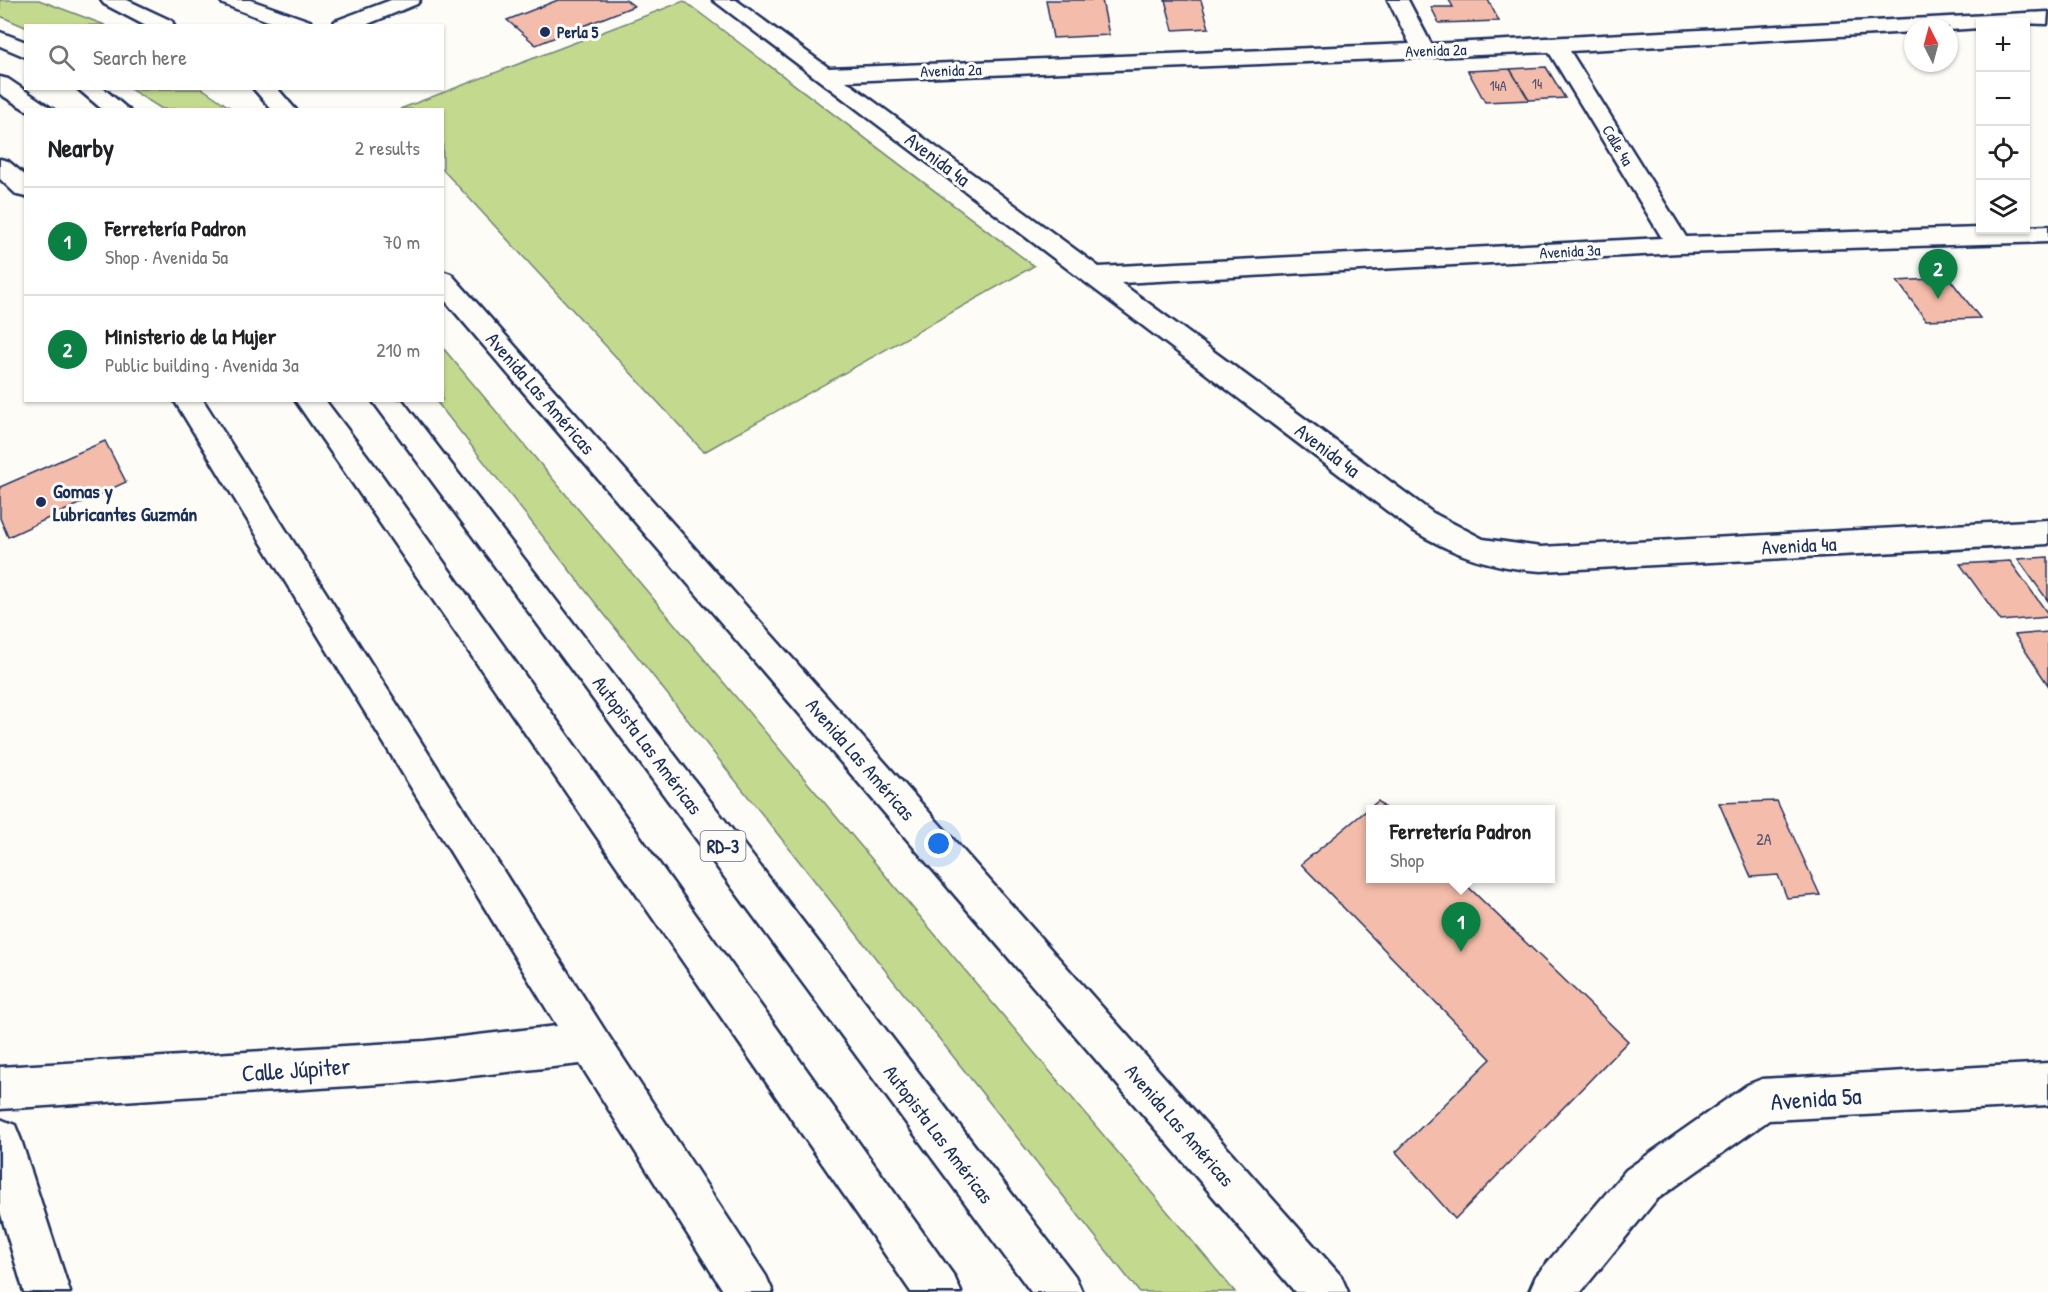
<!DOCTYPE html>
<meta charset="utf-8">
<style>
body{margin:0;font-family:"Patrick Hand",sans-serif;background:#f6f6f6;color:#202124}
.controls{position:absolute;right:18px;top:18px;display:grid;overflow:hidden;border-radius:0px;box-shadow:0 2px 4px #0004}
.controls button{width:54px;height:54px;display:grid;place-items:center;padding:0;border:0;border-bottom:2px solid #e0e0e0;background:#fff;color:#202124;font:30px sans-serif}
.compass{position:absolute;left:1904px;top:18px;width:54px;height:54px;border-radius:50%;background:#fff;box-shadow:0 2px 4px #0004;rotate:354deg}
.you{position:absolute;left:939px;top:844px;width:21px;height:21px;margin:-15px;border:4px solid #fff;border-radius:50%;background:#1a73e8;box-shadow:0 0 0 9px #1a73e833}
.badge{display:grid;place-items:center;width:39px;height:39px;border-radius:50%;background:#0b8043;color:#fff;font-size:20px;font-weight:700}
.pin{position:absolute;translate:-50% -50px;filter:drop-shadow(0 2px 3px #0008)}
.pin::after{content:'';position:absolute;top:32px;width:21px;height:18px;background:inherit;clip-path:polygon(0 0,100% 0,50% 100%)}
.popup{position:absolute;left:1366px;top:805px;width:189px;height:78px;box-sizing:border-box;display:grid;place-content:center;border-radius:0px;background:#fff;filter:drop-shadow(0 2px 4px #0005);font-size:20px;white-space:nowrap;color:#757577}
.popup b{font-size:22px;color:#202124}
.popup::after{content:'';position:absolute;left:50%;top:100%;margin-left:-12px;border:12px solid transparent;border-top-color:#fff}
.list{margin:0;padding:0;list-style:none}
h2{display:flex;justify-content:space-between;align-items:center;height:78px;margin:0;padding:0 24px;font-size:26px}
h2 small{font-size:20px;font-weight:400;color:#757577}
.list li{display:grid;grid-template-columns:39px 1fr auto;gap:18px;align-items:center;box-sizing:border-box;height:108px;padding:0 24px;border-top:2px solid #e0e0e0}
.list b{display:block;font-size:22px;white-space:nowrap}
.list p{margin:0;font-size:20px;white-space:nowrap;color:#757577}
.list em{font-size:20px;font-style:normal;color:#757577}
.icon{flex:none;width:33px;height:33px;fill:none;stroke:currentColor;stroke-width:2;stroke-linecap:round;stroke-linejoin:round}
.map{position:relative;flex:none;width:2048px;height:1292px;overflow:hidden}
.search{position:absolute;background:#fff;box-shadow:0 2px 4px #0004;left:24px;top:24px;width:420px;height:66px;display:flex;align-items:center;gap:15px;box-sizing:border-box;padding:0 21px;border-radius:0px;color:#757577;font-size:22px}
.panel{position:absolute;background:#fff;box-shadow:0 2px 4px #0004;left:24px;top:108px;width:420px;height:294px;border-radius:0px}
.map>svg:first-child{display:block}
</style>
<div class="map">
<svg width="2048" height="1292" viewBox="0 0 2048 1292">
<rect width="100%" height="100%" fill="#fdfcf7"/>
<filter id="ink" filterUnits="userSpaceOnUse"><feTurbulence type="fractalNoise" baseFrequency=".0167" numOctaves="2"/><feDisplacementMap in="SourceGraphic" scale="12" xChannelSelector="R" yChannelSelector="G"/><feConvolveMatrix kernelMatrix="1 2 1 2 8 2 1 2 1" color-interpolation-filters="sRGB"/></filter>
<g filter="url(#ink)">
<!-- green -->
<path fill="#c3d98e" stroke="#6f8476" stroke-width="1.5" d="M0,0H39L105,25L25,27L0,16Z
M684,1L1034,266L704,452L443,170L442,110L400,109Z
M130,89H203L232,109H162Z
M443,348L1235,1292H1139L436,401L442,400Z"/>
<!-- building -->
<path fill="#f4bcaa" stroke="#1b2f5e" stroke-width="1.5" d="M558,0H626L634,6L536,45L507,20Z
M1046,0H1102L1109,35L1053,38Z
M1165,0H1201L1209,28L1173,30Z
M1449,0H1488L1499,21L1439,23L1431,7H1453Z
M1546,67L1565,98L1529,100L1510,69Z
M1510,69L1529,100L1485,102L1468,71Z
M1949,278L1980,318L1926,320L1897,281Z
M105,441L126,482L8,537L0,518V487Z
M2048,557V601L2018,559Z
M2010,561L2048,614V617L2001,621L1960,564Z
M2048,632V685L2015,635Z
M1378,801L1387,810H1371V878H1459L1628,1041L1455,1219L1396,1152L1491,1059L1301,864Z
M1777,801L1820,895L1787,898L1778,875L1751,877L1719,803Z"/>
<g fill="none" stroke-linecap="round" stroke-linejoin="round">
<!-- minor casing -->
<g stroke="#1b2f5e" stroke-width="5">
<path id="minor" d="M220,0H250L310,21L312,26H281L223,4Z
M391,0H420L417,4L363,26H333L335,21Z
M713,0H736L829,68L1410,44L1388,0H1408L1431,44L2048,12L2047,24L1980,22V28L1949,30V27H1913V32L1570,51L1686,237L1980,228L2026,230V227L2048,226V242L1679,253L1121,283L1433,513L1483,539L1541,547L2048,520V544L1541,571C1492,568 1453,555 1411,529ZM1549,52L1662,238L1099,267L846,81Z
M0,159L8,161L26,176V197L17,195L0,179Z
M174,400H203L604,1029L766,1276L773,1292H724L580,1064L426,1081L0,1109V1067L426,1041L557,1026Z
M2048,1063V1105L1769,1120L1656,1200L1581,1292H1529L1536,1276L1626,1170L1747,1085L1762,1079Z
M0,1119L15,1125L21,1140L70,1292H24L0,1211Z"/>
</g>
<!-- major casing -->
<g stroke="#1b2f5e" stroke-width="5">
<path id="major" d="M101,0H127L172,21L174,26H146L104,4Z
M253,88H277L296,110H272Z
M442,271L451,274L1341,1276L1348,1292H1295L442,297Z"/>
</g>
<!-- highway casing -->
<g stroke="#1b2f5e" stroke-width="5">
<path id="highway" d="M0,32L26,42V57L0,46Z
M0,77L8,79L54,110H26L0,94Z
M77,88H103L129,110H103Z
M295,400H325L378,470L954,1276L961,1292H911Z
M372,400H402L1075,1276L1082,1292H1031Z"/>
</g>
<!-- minor -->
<use href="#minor" fill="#fdfcf7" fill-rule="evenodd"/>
<!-- major -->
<use href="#major" fill="#fdfcf7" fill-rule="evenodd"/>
<!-- highway -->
<use href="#highway" fill="#fdfcf7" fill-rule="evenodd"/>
</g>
</g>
<!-- markers -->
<g fill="#1b2f5e" stroke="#fdfcf7" stroke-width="2">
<circle cx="545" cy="32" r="6"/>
<circle cx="41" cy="502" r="6"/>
</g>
<g text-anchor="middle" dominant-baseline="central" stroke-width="6" stroke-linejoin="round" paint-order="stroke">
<!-- far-number labels -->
<g font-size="14" fill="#515271">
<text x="1537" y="83">14</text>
<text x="1498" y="85">14A</text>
</g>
<!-- far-poi labels -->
<g font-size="16" font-weight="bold" fill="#1b2f5e" stroke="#fdfcf7" text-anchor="start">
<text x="557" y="32">Perla 5</text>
</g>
<!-- far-street labels -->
<g font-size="16" fill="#1b2f5e" stroke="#fdfcf7">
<text transform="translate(1436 50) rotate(-2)">Avenida 2a</text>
<text transform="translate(951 70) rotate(-2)">Avenida 2a</text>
<text transform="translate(1618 145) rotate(59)">Calle 4a</text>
<text transform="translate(1570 251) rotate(-3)">Avenida 3a</text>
</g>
<!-- number labels -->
<g font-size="16" fill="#515271">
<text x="1764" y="839">2A</text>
</g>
<!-- shield labels -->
<rect fill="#fdfcf7" stroke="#5f6c8c" stroke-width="1.5" x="700.5" y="831" width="45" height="30" rx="4.5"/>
<g font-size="18" font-weight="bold" fill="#1b2f5e">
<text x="723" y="846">RD-3</text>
</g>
<!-- street labels -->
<g font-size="20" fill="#1b2f5e" stroke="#fdfcf7">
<text transform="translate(938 159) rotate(37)">Avenida 4a</text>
<text transform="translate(541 393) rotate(49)">Avenida Las Américas</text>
<text transform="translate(1328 450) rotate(37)">Avenida 4a</text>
<text transform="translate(1799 545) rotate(-3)">Avenida 4a</text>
<text transform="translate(648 745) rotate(53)">Autopista Las Américas</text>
<text transform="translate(861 759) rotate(49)">Avenida Las Américas</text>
<text transform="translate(1180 1125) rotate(49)">Avenida Las Américas</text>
<text transform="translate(939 1134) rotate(53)">Autopista Las Américas</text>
</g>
<!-- poi labels -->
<g font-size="20" font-weight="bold" fill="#1b2f5e" stroke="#fdfcf7" text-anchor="start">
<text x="53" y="490">Gomas y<tspan x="53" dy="23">Lubricantes Guzmán</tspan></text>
</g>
<!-- near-street labels -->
<g font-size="24" fill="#1b2f5e" stroke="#fdfcf7">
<text transform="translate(296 1069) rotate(-4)">Calle Júpiter</text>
<text transform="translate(1816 1098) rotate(-4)">Avenida 5a</text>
</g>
</g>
</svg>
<div class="controls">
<button>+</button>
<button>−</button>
<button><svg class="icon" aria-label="locate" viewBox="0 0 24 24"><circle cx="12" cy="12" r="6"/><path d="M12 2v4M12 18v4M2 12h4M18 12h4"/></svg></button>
<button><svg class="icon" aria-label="layers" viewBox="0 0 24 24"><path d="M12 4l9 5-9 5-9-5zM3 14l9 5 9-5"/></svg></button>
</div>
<svg class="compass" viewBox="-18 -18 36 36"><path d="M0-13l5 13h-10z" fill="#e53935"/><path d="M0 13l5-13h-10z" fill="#757577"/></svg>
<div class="you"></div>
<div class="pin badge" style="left:1461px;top:952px">1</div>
<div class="popup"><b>Ferretería Padron</b>Shop</div>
<div class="pin badge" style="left:1938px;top:299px">2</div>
<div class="search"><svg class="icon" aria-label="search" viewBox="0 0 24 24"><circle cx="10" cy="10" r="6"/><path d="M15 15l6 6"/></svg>Search here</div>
<section class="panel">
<h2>Nearby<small>2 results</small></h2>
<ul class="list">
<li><span class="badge">1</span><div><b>Ferretería Padron</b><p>Shop · Avenida 5a</p></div><em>70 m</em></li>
<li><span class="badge">2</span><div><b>Ministerio de la Mujer</b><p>Public building · Avenida 3a</p></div><em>210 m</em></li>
</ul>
</section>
</div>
